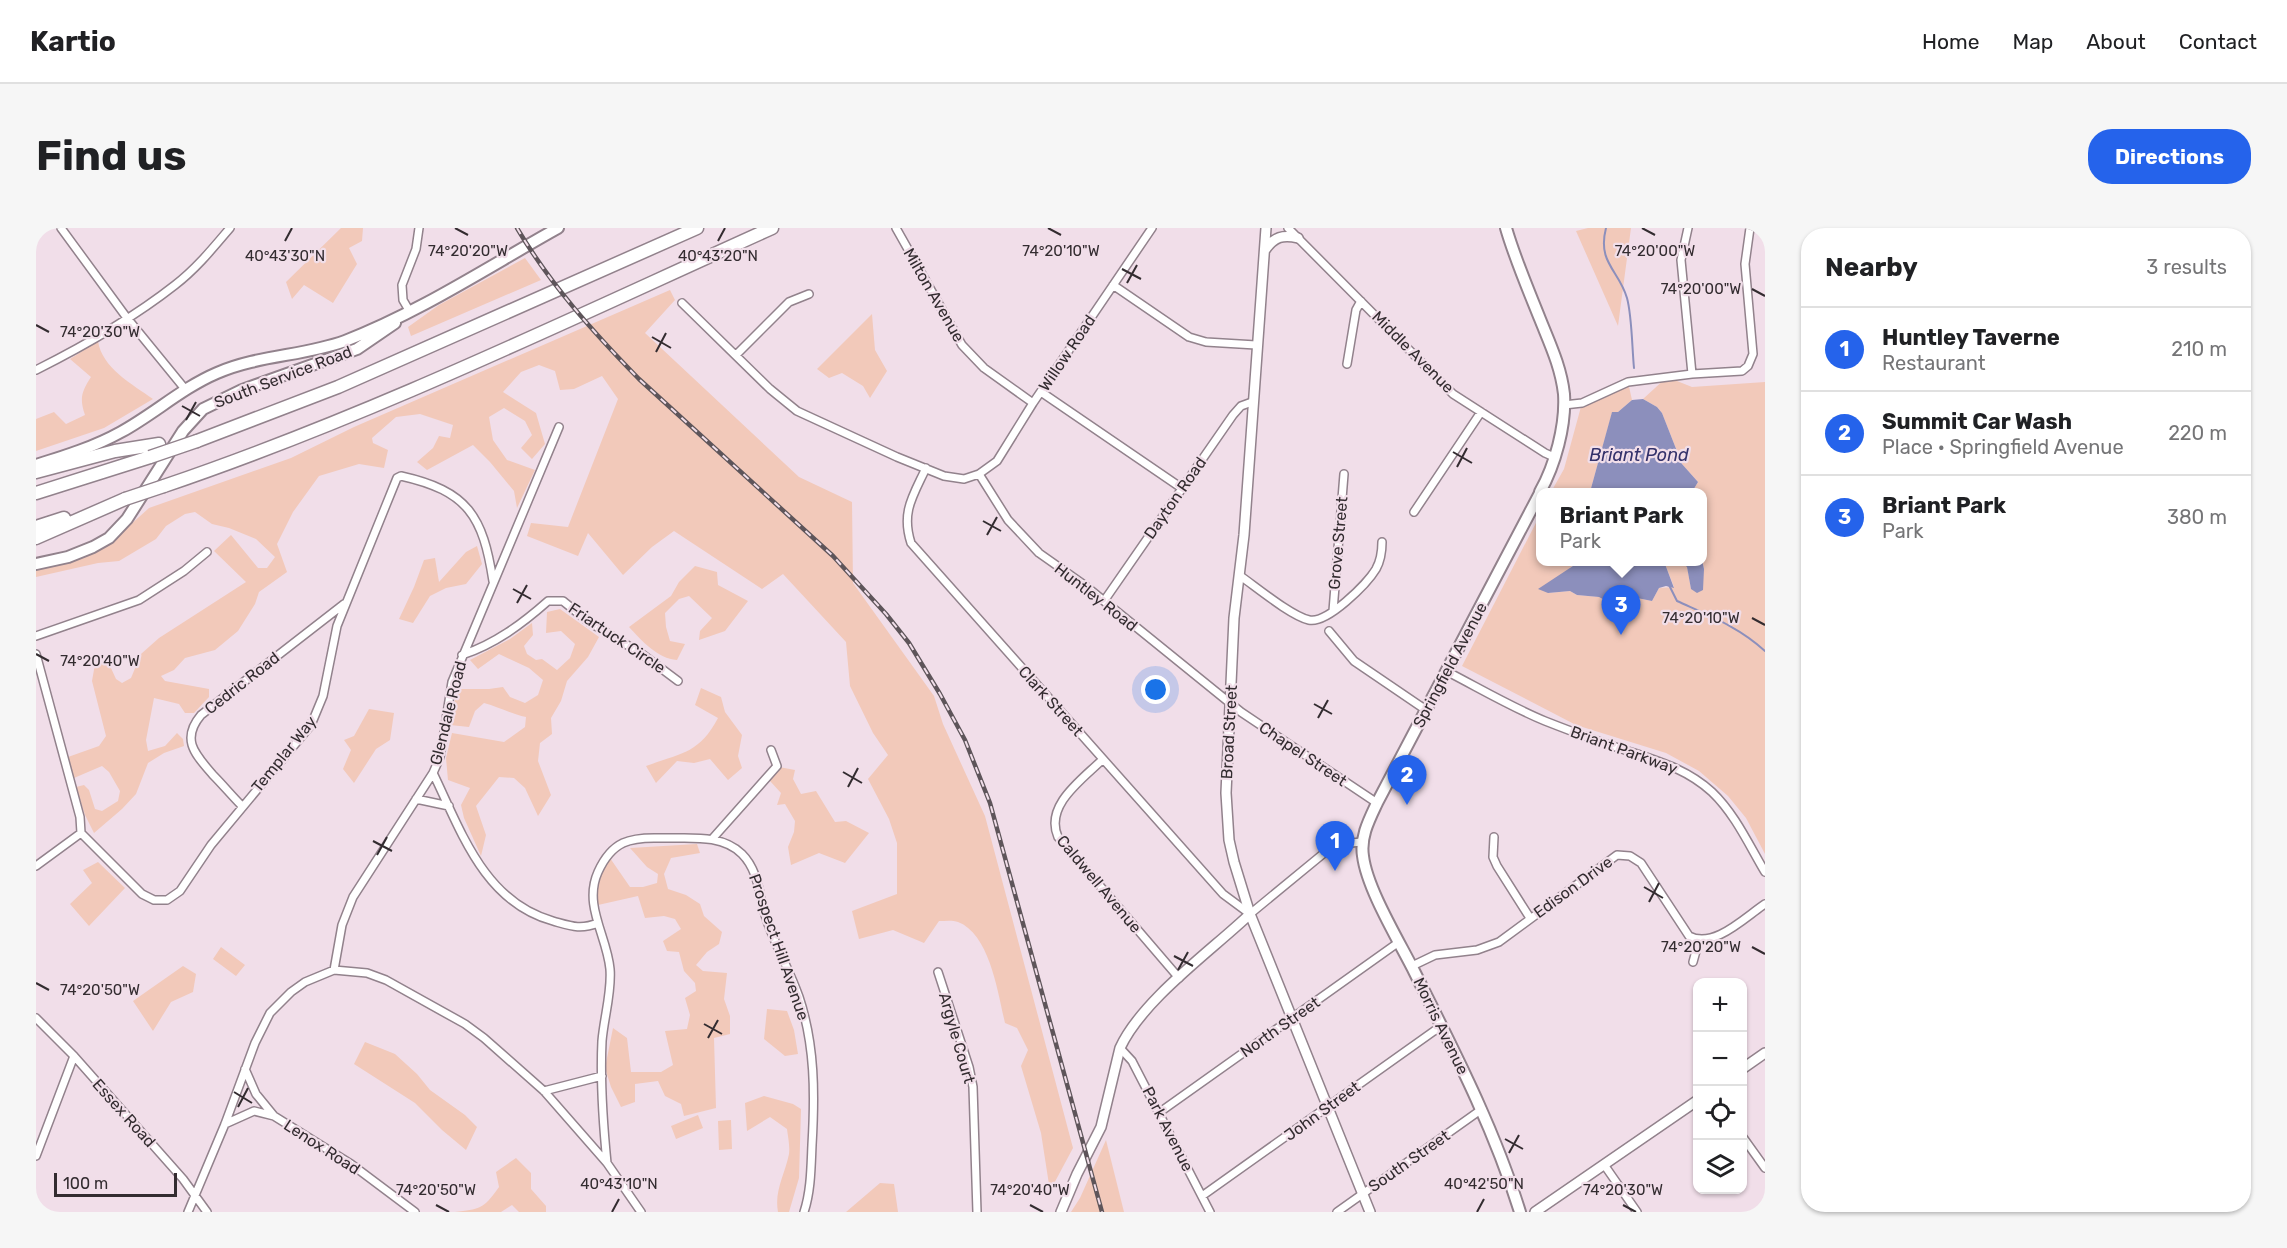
<!DOCTYPE html>
<meta charset="utf-8">
<style>
body{margin:0;font-family:Rubik,sans-serif;background:#f6f6f6;color:#202124}
.controls{position:absolute;right:18px;bottom:18px;display:grid;overflow:hidden;border-radius:12px;box-shadow:0 2px 4px #0004}
.controls button{width:54px;height:54px;display:grid;place-items:center;padding:0;border:0;border-bottom:2px solid #e0e0e0;background:#fff;color:#202124;font:30px sans-serif}
.scale{position:absolute;left:18px;bottom:15px;width:123px;box-sizing:border-box;padding-left:6px;border:3px solid #332c30;border-top:0;font-size:16px;line-height:21px;white-space:nowrap;color:#332c30;-webkit-text-stroke:4px #f1dee9;paint-order:stroke}
.you{position:absolute;left:1120px;top:462px;width:21px;height:21px;margin:-15px;border:4px solid #fff;border-radius:50%;background:#1a73e8;box-shadow:0 0 0 9px #1a73e833}
.badge{display:grid;place-items:center;width:39px;height:39px;border-radius:50%;background:#2563eb;color:#fff;font-size:20px;font-weight:700}
.pin{position:absolute;translate:-50% -50px;filter:drop-shadow(0 2px 3px #0008)}
.pin::after{content:'';position:absolute;top:32px;width:21px;height:18px;background:inherit;clip-path:polygon(0 0,100% 0,50% 100%)}
.popup{position:absolute;left:1500px;top:260px;width:171px;height:78px;box-sizing:border-box;display:grid;place-content:center;border-radius:12px;background:#fff;filter:drop-shadow(0 2px 4px #0005);font-size:20px;white-space:nowrap;color:#757577}
.popup b{font-size:22px;color:#202124}
.popup::after{content:'';position:absolute;left:50%;top:100%;margin-left:-12px;border:12px solid transparent;border-top-color:#fff}
.list{margin:0;padding:0;list-style:none}
h2{display:flex;justify-content:space-between;align-items:center;height:78px;margin:0;padding:0 24px;font-size:26px}
h2 small{font-size:20px;font-weight:400;color:#757577}
.list li{display:grid;grid-template-columns:39px 1fr auto;gap:18px;align-items:center;box-sizing:border-box;height:84px;padding:0 24px;border-top:2px solid #e0e0e0}
.list b{display:block;font-size:22px;white-space:nowrap}
.list p{margin:0;font-size:20px;white-space:nowrap;color:#757577}
.list em{font-size:20px;font-style:normal;color:#757577}
.icon{flex:none;width:33px;height:33px;fill:none;stroke:currentColor;stroke-width:2;stroke-linecap:round;stroke-linejoin:round}
.map{position:relative;flex:none;width:1729px;height:984px;overflow:hidden;border-radius:24px}
header{display:flex;align-items:center;gap:36px;box-sizing:border-box;height:84px;padding:0 30px;background:#fff;border-bottom:2px solid #e0e0e0}
header strong{font-size:28px}
nav{display:flex;gap:33px;margin-inline-start:auto;font-size:21px}
.intro{display:flex;align-items:center;justify-content:space-between;box-sizing:border-box;height:144px;padding:0 36px}
h1{margin:0;font-size:42px}
.button{padding:15px 27px;border-radius:24px;background:#2563eb;color:#fff;font-size:21px;font-weight:700}
main{display:flex;gap:36px;padding:0 36px}
aside{flex:1;background:#fff;border-radius:24px;box-shadow:0 2px 4px #0004}
.map>svg:first-child{display:block}
</style>
<header>
<strong>Kartio</strong>
<nav><a>Home</a><a>Map</a><a>About</a><a>Contact</a></nav>
</header>
<div class="intro"><h1>Find us</h1><a class="button">Directions</a></div>
<main>
<div class="map">
<svg width="1729" height="984" viewBox="0 0 1729 984">
<rect width="100%" height="100%" fill="#f1dee9"/>
<!-- green -->
<path fill="#f2c9ba" d="M305,0H327L326,13L313,20L321,36L297,75L268,57L256,71L250,54Z
M1552,0H1595L1582,98L1540,3Z
M489,30L505,52L375,108L372,99L403,77Z
M634,62L639,72L609,105L763,249L816,274L817,355L898,468L907,496L949,588L1037,920L1014,963L1005,905L985,838L992,822L981,800L969,795C962,766 954,706 922,694C917,692 909,693 903,693L888,715L857,702L823,711L816,683L861,666V615L853,591L832,551L852,527L837,505L814,458L810,414L747,346L726,361L638,303L616,319L587,347L552,305L542,328L491,308L495,295L532,299L582,171L566,148L538,161L524,162L519,143L503,137L485,144L467,164L500,185L509,216L496,231L485,220L496,207L489,193L468,180L453,189L457,212L471,232L499,242L481,280L478,263L454,234L437,217L391,242L381,234L397,220L403,208L414,210L417,197L384,186L360,189L336,210L337,215L352,222L348,240L323,236L283,248L257,284L241,316L251,344L223,364L219,376L202,403L179,422L149,430L138,442L125,448L129,453L173,461V469L158,485H149L143,476L118,470L110,512L112,523L129,518L141,505L147,511L148,518L128,525L112,535L100,566L86,581L58,605L49,587L40,559L48,557L53,562L59,581L66,583L82,573L84,563L73,544L66,538L38,550L32,529L63,518L70,508L56,453L59,436L69,427L80,451L86,455L95,450L105,426L123,410L210,354L178,323L195,307L222,340H231L239,329L220,311L193,300L176,296L159,284L149,286L130,298L120,311L83,333L62,335L0,349V338L83,307L113,280L255,230L318,199Z
M836,86L839,122L851,143L834,170L827,158L806,145L793,150L781,141Z
M62,113C66,140 96,156 117,171L68,200L0,223V191L18,184L30,196L49,187C43,170 46,163 55,149L34,131Z
M1631,149L1656,159L1729,154V626L1710,590L1692,568L1663,543L1630,525L1540,497L1426,438L1504,287V334H1543L1535,339L1512,365L1534,363L1541,367L1563,369L1574,375L1601,370L1616,373L1623,360L1638,359L1629,336L1633,334H1646L1651,338L1655,361L1668,341C1665,328 1669,320 1671,307L1666,302V264H1656L1662,254L1646,236L1626,185L1621,179L1607,171Z
M1592,154L1596,172L1582,184L1576,185L1554,264H1515L1528,241L1546,175Z
M441,318L446,336L430,356L410,360L394,368L377,395L363,391L378,359L388,332L399,330L403,354L430,324Z
M659,338L681,344L682,357L712,373L689,403L663,412L664,403L676,390L653,368L643,371L629,385L630,399L634,413L649,416L641,432C622,431 605,412 593,399L635,368L643,354Z
M524,381L563,409L552,429L531,453L525,473L515,490L516,506L504,515L502,533L515,567L502,588L489,560L478,550L463,549L440,578L450,607L445,628L428,590L425,577L434,560L412,552L410,530L416,505L468,514L489,499L490,489C475,486 463,479 448,475L439,483L433,499L414,497L421,461H453L467,459L474,469L489,475L502,467L507,452L493,440L463,426L442,441L434,432L474,411L496,395L497,407L488,418L491,426L500,432L506,431L521,442L534,430L539,416L525,403L510,405L511,384Z
M665,460L685,469L689,484L706,507L702,528L706,540L692,552L674,531L658,535L641,533L620,555L610,538C645,525 663,526 682,490L659,477Z
M333,481L358,485L354,512L340,521L318,555L307,541L315,522L308,512L318,508Z
M743,539L759,542L757,551L765,566L780,563L799,594L810,593L833,605L809,635L783,625L755,637L752,619L758,604L759,593L749,576L741,577L745,565L734,553Z
M661,616L664,625L635,630L628,646L632,661L650,667L664,676L668,688L686,704L683,716L671,724L660,737L667,743L691,745L688,771L694,788V806L678,810L680,880L648,888L645,876L629,868L622,853L599,856V874L585,879L575,859L569,840L577,800L591,810L595,844H625L637,837L629,803L651,801L654,787L649,770L660,763L659,755L648,743L643,724L631,723L627,713L645,701L639,691L628,688L609,690L602,668L562,677V649L574,630L594,659H607L621,655L622,646L611,639L594,620Z
M62,634L89,660L53,698L34,676L56,655L47,642Z
M185,719L209,737L200,748L177,731Z
M147,738L160,746L157,764L135,774L117,803L97,773Z
M731,781L751,783L758,802L762,826L749,828L728,811Z
M329,814L359,826L381,846L394,862L429,887L441,899L430,922L406,902L379,875L318,836Z
M728,868L757,876L765,881L763,950L753,984H742C738,963 749,946 753,926C754,918 752,909 751,901L734,889L711,903L709,875Z
M662,887L667,900L640,911L635,898Z
M695,892L696,921L683,922L682,893Z
M1070,912L1088,984H1035L1044,970Z
M480,930L495,945V961L510,978V984H483L476,977L465,984H419C443,981 447,982 463,959L460,944Z
M844,955L858,956L862,984H810Z"/>
<!-- water -->
<path fill="#8c8fbc" d="M1607,171L1621,179L1626,185L1646,236L1662,254L1656,264H1554L1576,184H1582L1596,172Z
M1666,332L1668,341L1667,362L1661,365L1655,361L1651,339L1646,334H1666Z
M1543,334H1633L1629,336L1638,360L1630,358L1623,360L1616,373L1601,370L1587,376L1574,375L1563,369L1541,367L1534,363L1512,365L1502,361Z"/>
<g fill="none" stroke-linecap="round" stroke-linejoin="round">
<!-- stream -->
<path stroke="#8c8fbc" stroke-width="2" d="M1570,0C1561,35 1583,42 1591,70C1596,88 1596,120 1598,140
M1633,357L1641,373C1674,388 1703,399 1729,423"/>
<!-- street casing -->
<g stroke="#92828c" stroke-width="10">
<path id="street" d="M25,0L91,90L149,161
M860,0L926,117L948,140L997,175
M1252,0L1417,166L1509,225L1518,229
M1652,0L1645,32L1656,146
M1077,57L1153,109L1170,114L1220,117
M646,75L734,161L761,183L861,229L908,248L928,251L943,246L961,233L997,175L1116,0
M374,84L367,72L366,57L380,21L383,0
M700,127L753,74L773,66
M1311,136L1320,82L1325,73
M0,142C48,118 97,90 139,57C160,41 177,20 194,0
M1005,164L1147,261
M1528,177L1546,175L1592,154L1656,146L1706,143L1712,138L1717,126L1709,36L1714,0
M523,199L416,454L404,529L397,545C425,603 448,674 517,693C535,698 544,702 562,695
M890,240C877,268 865,284 875,315L1187,666L1214,686L1293,621L1304,616L1326,614
M943,246L972,292L1003,325L1047,356L1205,484L1341,575
M1378,284L1445,184
M1203,347C1219,358 1255,388 1273,392C1291,396 1331,356 1340,341C1345,332 1346,324 1346,314
M1068,373L1197,187L1205,178L1216,174
M1297,383L1308,246
M1293,403L1318,433L1390,482
M0,408L103,372L148,343L171,324
M0,426L44,589L45,605L0,638
M426,427C459,416 486,396 512,373H527L553,394L606,426L642,453
M1410,443C1443,460 1475,479 1509,493C1537,504 1566,515 1595,524C1625,534 1652,542 1676,564C1699,586 1713,617 1729,644
M1067,531C1047,551 1008,577 1022,609L1143,750
M380,571L413,578
M206,578C196,568 187,557 177,547C160,527 144,512 165,487L308,376
M45,605L106,666L118,672H131L144,663L175,617L275,497L287,468L301,398L361,250L365,248C432,263 447,288 457,353
M1458,609L1457,629L1461,638L1494,690
M677,610L741,538L735,522
M1657,734L1663,712
M1376,738L1399,727L1441,722L1463,714L1581,627L1594,628L1605,635L1653,708C1678,721 1708,690 1729,676
M298,742L306,697L317,669L397,545
M902,744L933,839L937,859L941,984
M0,790L38,828L147,951L171,984
M1084,820L1096,833L1174,984
M209,841L220,866L238,888L315,936L379,984
M508,863L566,848
M1124,884L1363,714
M189,896L218,883L238,888
M1706,908L1729,940
M0,928L38,828
M571,935C567,895 564,854 566,813C568,789 576,764 574,741C571,708 547,677 562,644C576,613 594,609 624,610C651,611 685,605 706,626C724,644 723,671 731,693C740,719 754,743 763,769C779,817 779,866 776,917C775,939 775,963 768,984
M1569,938L1601,984
M1166,968L1398,803L1406,799
M152,984L189,896L219,815L234,785L255,764L269,754L298,742L331,745L350,752L429,796L448,810L508,863L571,935L605,984
M1301,984L1446,881"/>
</g>
<!-- secondary casing -->
<g stroke="#92828c" stroke-width="12">
<path id="secondary" d="M1230,0L1208,307L1198,390L1190,565L1193,612L1198,634L1214,686L1334,984
M1229,22C1238,9 1247,6 1262,10
M1706,841L1729,825
M1025,984L1041,946L1065,899L1084,820C1106,772 1175,723 1214,686
M1499,984L1662,872"/>
</g>
<!-- primary casing -->
<g stroke="#92828c" stroke-width="14">
<path id="primary" d="M1470,0C1479,31 1492,61 1504,91C1514,116 1525,139 1528,166C1530,198 1519,237 1504,264
M0,237C29,228 58,219 85,204C118,186 146,160 181,145C222,127 268,128 309,113C384,84 452,39 522,0
M0,336L32,329L57,319L73,310L91,291L147,203L167,181L206,162L321,121L359,95
M1484,984C1458,900 1418,823 1379,745C1363,713 1331,661 1327,628C1324,609 1333,592 1341,575L1504,265"/>
</g>
<!-- highway casing -->
<g stroke="#92828c" stroke-width="15">
<path id="highway" d="M161,213L302,159L661,0
M0,244L79,223L123,216
M128,258C337,187 536,90 736,0
M0,265L114,229
M0,299L28,290
M0,310L89,271"/>
</g>
<!-- street -->
<use href="#street" stroke="#fff" stroke-width="7"/>
<!-- secondary -->
<use href="#secondary" stroke="#fff" stroke-width="9"/>
<!-- primary -->
<use href="#primary" stroke="#fff" stroke-width="10"/>
<!-- highway -->
<use href="#highway" stroke="#fff" stroke-width="12"/>
<!-- rail casing -->
<g stroke="#5e555a" stroke-width="4.5">
<path id="rail" d="M481,0C514,56 557,104 603,151L797,328L850,386L873,415L904,466L929,512L954,575L1066,984"/>
</g>
<!-- rail -->
<use href="#rail" stroke="#f1dee9" stroke-width="2" stroke-dasharray="7" stroke-linecap="butt"/>
<!-- highway-bridge casing -->
<g stroke="#92828c" stroke-width="15" stroke-linecap="butt">
<path id="highway-bridge" d="M114,229L161,213
M89,271L128,258"/>
</g>
<!-- highway-bridge -->
<use href="#highway-bridge" stroke="#fff" stroke-width="12"/>
</g>
<!-- ticks -->
<path fill="none" stroke="#332c30" stroke-width="2" d="M419,0L432,7M1012,0L1025,7M1606,0L1619,7M249,13L256,0M682,13L689,0M1086,41L1105,51M1091,55L1101,37M1716,61L1729,68M0,97L13,104M616,109L635,120M620,124L630,105M146,178L164,188M150,192L160,174M1417,224L1436,235M1421,239L1431,220M947,293L965,303M951,307L961,289M477,361L495,371M481,375L491,357M1716,390L1729,397M0,426L13,433M1278,476L1296,486M1282,490L1292,472M807,544L826,555M812,559L822,540M337,613L356,623M341,627L351,609M1608,659L1627,670M1613,674L1623,655M1716,719L1729,726M1138,728L1157,738M1142,742L1152,724M0,755L13,762M668,796L686,806M672,810L682,792M198,864L216,875M202,879L212,860M1469,911L1487,921M1473,925L1483,907M400,977L413,984M994,977L1007,984M1587,977L1600,984M576,984L583,971M1441,984L1448,971"/>
<g text-anchor="middle" dominant-baseline="central" stroke-width="4.5" stroke-linejoin="round" paint-order="stroke">
<!-- street labels -->
<g font-size="16" fill="#332c30" stroke="#f1dee9">
<text transform="translate(898 67) rotate(60)">Milton Avenue</text>
<text transform="translate(1377 124) rotate(45)">Middle Avenue</text>
<text transform="translate(1031 125) rotate(-56)">Willow Road</text>
<text transform="translate(247 149) rotate(-21)">South Service Road</text>
<text transform="translate(1139 270) rotate(-55)">Dayton Road</text>
<text transform="translate(1302 315) rotate(-85)">Grove Street</text>
<text transform="translate(1060 369) rotate(38)">Huntley Road</text>
<text transform="translate(581 410) rotate(34)">Friartuck Circle</text>
<text transform="translate(1414 437) rotate(-62)">Springfield Avenue</text>
<text transform="translate(206 455) rotate(-38)">Cedric Road</text>
<text transform="translate(1015 473) rotate(48)">Clark Street</text>
<text transform="translate(412 485) rotate(-76)">Glendale Road</text>
<text transform="translate(1193 504) rotate(-87)">Broad Street</text>
<text transform="translate(1588 522) rotate(20)">Briant Parkway</text>
<text transform="translate(248 526) rotate(-51)">Templar Way</text>
<text transform="translate(1267 526) rotate(34)">Chapel Street</text>
<text transform="translate(1063 656) rotate(50)">Caldwell Avenue</text>
<text transform="translate(1537 659) rotate(-36)">Edison Drive</text>
<text transform="translate(743 719) rotate(71)">Prospect Hill Avenue</text>
<text transform="translate(1405 798) rotate(64)">Morris Avenue</text>
<text transform="translate(1244 799) rotate(-35)">North Street</text>
<text transform="translate(921 810) rotate(74)">Argyle Court</text>
<text transform="translate(1286 883) rotate(-36)">John Street</text>
<text transform="translate(88 885) rotate(48)">Essex Road</text>
<text transform="translate(1132 901) rotate(63)">Park Avenue</text>
<text transform="translate(286 919) rotate(33)">Lenox Road</text>
<text transform="translate(1373 933) rotate(-35)">South Street</text>
</g>
<!-- water labels -->
<g font-size="18" font-style="italic" fill="#34326b" stroke="#f1dee9">
<text x="1603" y="227">Briant Pond</text>
</g>
</g>
<g font-size="15" text-anchor="middle" fill="#332c30" stroke="#f1dee9" stroke-width="4.5" stroke-linejoin="round" paint-order="stroke">
<text x="1025" y="28">74°20'10"W</text>
<text x="432" y="28">74°20'20"W</text>
<text x="1619" y="28">74°20'00"W</text>
<text x="249" y="33">40°43'30"N</text>
<text x="682" y="33">40°43'20"N</text>
<text x="1665" y="66">74°20'00"W</text>
<text x="64" y="109">74°20'30"W</text>
<text x="1665" y="395">74°20'10"W</text>
<text x="64" y="438">74°20'40"W</text>
<text x="1665" y="724">74°20'20"W</text>
<text x="64" y="767">74°20'50"W</text>
<text x="583" y="961">40°43'10"N</text>
<text x="1448" y="961">40°42'50"N</text>
<text x="400" y="967">74°20'50"W</text>
<text x="994" y="967">74°20'40"W</text>
<text x="1587" y="967">74°20'30"W</text>
</g>
</svg>
<div class="controls">
<button>+</button>
<button>−</button>
<button><svg class="icon" aria-label="locate" viewBox="0 0 24 24"><circle cx="12" cy="12" r="6"/><path d="M12 2v4M12 18v4M2 12h4M18 12h4"/></svg></button>
<button><svg class="icon" aria-label="layers" viewBox="0 0 24 24"><path d="M12 4l9 5-9 5-9-5zM3 14l9 5 9-5"/></svg></button>
</div>
<div class="scale">100 m</div>
<div class="you"></div>
<div class="pin badge" style="left:1299px;top:643px">1</div>
<div class="pin badge" style="left:1371px;top:577px">2</div>
<div class="pin badge" style="left:1585px;top:407px">3</div>
<div class="popup"><b>Briant Park</b>Park</div>
</div>
<aside>
<h2>Nearby<small>3 results</small></h2>
<ul class="list">
<li><span class="badge">1</span><div><b>Huntley Taverne</b><p>Restaurant</p></div><em>210 m</em></li>
<li><span class="badge">2</span><div><b>Summit Car Wash</b><p>Place · Springfield Avenue</p></div><em>220 m</em></li>
<li><span class="badge">3</span><div><b>Briant Park</b><p>Park</p></div><em>380 m</em></li>
</ul>
</aside>
</main>
